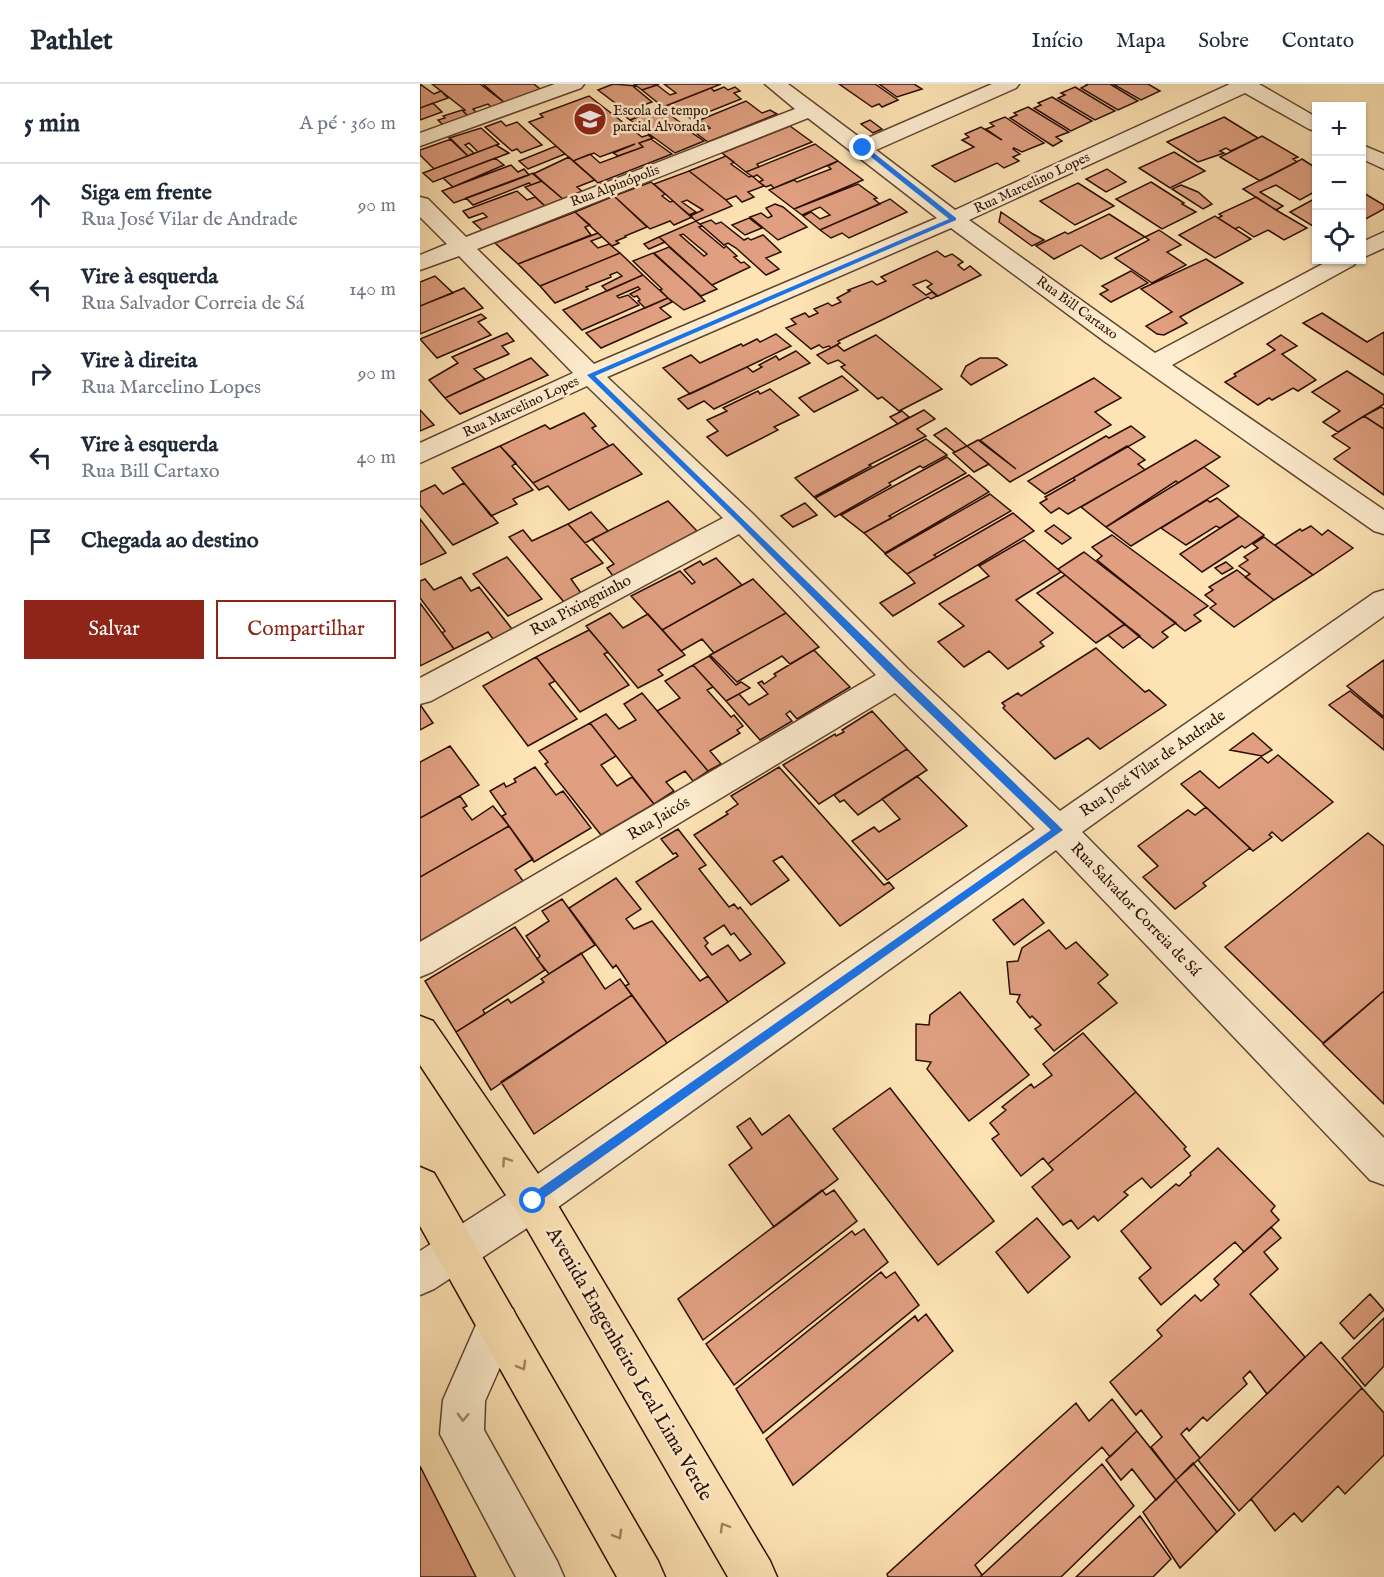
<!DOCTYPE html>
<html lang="pt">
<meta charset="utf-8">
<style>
body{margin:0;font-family:"IM FELL English",serif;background:#f2f2f3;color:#1f2937}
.controls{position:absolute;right:18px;top:18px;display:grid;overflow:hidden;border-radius:0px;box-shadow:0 2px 4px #0004}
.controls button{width:54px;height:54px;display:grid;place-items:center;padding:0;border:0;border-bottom:2px solid #e0e1e3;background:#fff;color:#1f2937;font:30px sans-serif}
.stop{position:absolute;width:18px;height:18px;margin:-14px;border:4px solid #1a73e8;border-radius:50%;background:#fff}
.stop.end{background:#1a73e8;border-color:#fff;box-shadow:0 2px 6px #0008}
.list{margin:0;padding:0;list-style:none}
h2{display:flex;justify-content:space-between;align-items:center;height:78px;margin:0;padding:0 24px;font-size:26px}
h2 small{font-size:20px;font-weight:400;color:#747a83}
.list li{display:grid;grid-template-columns:39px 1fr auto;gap:18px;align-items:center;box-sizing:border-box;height:84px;padding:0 24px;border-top:2px solid #e0e1e3}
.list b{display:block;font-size:22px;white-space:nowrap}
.list p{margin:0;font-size:20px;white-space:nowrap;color:#747a83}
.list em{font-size:20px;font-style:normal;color:#747a83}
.actions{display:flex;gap:12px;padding:18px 24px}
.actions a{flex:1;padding:14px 0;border:2px solid #8f2418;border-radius:0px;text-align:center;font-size:21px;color:#8f2418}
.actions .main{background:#8f2418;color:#fff}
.icon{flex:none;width:33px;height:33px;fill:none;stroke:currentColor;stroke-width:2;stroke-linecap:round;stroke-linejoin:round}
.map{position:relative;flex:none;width:964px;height:1493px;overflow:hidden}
header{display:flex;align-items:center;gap:36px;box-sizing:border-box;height:84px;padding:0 30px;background:#fff;border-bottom:2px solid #e0e1e3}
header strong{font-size:28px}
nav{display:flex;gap:33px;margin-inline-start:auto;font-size:21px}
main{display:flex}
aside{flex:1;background:#fff}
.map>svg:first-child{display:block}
</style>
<header>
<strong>Pathlet</strong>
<nav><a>Início</a><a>Mapa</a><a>Sobre</a><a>Contato</a></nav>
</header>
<main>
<aside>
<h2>5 min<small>A pé · 360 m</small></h2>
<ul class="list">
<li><svg class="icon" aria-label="ahead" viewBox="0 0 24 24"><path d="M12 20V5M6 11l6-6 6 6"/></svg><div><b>Siga em frente</b><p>Rua José Vilar de Andrade</p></div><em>90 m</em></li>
<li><svg class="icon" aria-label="left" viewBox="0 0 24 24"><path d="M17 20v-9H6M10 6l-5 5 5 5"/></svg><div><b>Vire à esquerda</b><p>Rua Salvador Correia de Sá</p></div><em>140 m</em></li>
<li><svg class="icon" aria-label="right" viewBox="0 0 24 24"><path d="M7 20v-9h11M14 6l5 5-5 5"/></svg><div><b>Vire à direita</b><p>Rua Marcelino Lopes</p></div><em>90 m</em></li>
<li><svg class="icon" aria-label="left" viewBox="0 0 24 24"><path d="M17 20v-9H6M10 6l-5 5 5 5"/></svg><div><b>Vire à esquerda</b><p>Rua Bill Cartaxo</p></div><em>40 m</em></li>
<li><svg class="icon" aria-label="arrive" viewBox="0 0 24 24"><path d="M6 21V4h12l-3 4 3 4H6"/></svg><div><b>Chegada ao destino</b></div></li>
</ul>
<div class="actions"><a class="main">Salvar</a><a>Compartilhar</a></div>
</aside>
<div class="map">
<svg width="964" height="1493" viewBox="0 0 964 1493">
<rect width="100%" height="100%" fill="#fee4b5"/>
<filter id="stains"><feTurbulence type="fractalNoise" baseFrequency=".00333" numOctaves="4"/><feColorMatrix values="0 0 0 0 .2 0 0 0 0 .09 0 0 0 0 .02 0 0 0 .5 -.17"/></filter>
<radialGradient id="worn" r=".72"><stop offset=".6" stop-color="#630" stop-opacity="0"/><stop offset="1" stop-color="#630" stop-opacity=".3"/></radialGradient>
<!-- building -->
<path fill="#df9f80" stroke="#2d0e02" stroke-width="1.5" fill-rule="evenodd" d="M0,0L14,10L21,7L28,14L0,24Z
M12,0H60L85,19L72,24L68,20L53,25L57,29L48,32L43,27L45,26Z
M63,0H114L121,6L85,19Z
M193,0L217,2L214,3L232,18L218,23L226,30L210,36L194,24L197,23L195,19L178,6Z
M214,0H239L222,6Z
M244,0H301L243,23L222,6L237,1L250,11L256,9Z
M419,0H455L478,16L462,23L459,20L452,23Z
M459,0H494L502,5L477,13Z
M666,0H690L718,17L698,26L661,4L667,1Z
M693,0H728L740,7L721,16Z
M304,3L308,6L315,3L320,7L314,9L321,15L271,35L262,28L254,31L243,23L291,4L294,7Z
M655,3L695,27L675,36L638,14L645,11L641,9Z
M169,12L222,53L228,51L233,54L219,59L223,63L198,72L193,69L215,60L180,73L174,69L153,77L109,38L123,33L120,30Z
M632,13L672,37L651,47L614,24L621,21L618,19Z
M326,17L342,29L350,26L357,30L288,58L277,50L290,44L280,36Z
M13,19L22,28L0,36V24Z
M608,23L649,48L636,53L642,57L633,62L590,34L597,31L594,29Z
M241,24L261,39L259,40L284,57L255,69L210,36Z
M42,26L48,32L23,41L18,36L25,34L23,32Z
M585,33L624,59L602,68L594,64L593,65L600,70L593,73L599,77L584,84L577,79L535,98L512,82L554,63L542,56L549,53L545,50L561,43L582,56L566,45L574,42L570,39Z
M804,33L838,54L811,67L806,64L800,67L804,69L778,78L747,58Z
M450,36L462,45L453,49L441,40Z
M81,37L86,42L97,38L122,61L101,69L97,65L92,67L65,43Z
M370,42L392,58L337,80L339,83L326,88L302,69Z
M61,44L79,60L58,68L49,59L45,61L54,69L48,72L29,54Z
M842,52L878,73L873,75L877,78L840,97L800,73Z
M31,55L48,72L14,85L0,71V66Z
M231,55L252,70L178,99L153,77L170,70L180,79L223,63L219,59Z
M395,60L418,77L354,104L351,101L346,103L339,98L343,96L337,91L333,93L326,88Z
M76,61L89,69L13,98L3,89Z
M136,62L145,70L108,85L99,77Z
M754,68L785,87L750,104L719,84Z
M306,72L314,78L311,80L329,93L332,92L344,102L328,108L334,113L322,118L316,112L306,116L269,87Z
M149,73L175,96L157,103L163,108L144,116L113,90Z
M75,74L84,81L33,103L23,94Z
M882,75L896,84V107L880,116L856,101L840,108L863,122L856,126L823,105Z
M418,77L443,96L374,125L349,106L374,96L377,98L411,85L408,82Z
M91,81L98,88L104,85L109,91L34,119L22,107Z
M687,85L706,98L686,108L666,95Z
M269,87L306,116L312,122L276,137L270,132L283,126L267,116L262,118L276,128L269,131L234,100Z
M113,89L122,97L111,101L109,99L53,121L46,114Z
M122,97L144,116L126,123L105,103Z
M231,98L245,110L242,112L250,118L253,117L272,133L254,141L250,137L230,145L194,112Z
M731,98L764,119L762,120L776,128L742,145L696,115Z
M658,99L694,122L655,141L620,117Z
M438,100L457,114L454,115L460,120L400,146L383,132L391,128L400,135L410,131L400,123L382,131L374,125Z
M761,101L778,108L792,120L783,125L752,105Z
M97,107L107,116L115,113L126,123L64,148L53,138L67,133L63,129L49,134L43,127Z
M942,108L964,121V125L942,137Z
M194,112L227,143L205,152L206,153L196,157L199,159L192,162L155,128Z
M836,113L856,126L887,144L864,156L848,146L834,153L819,143L815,145L798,134L802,132L799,130Z
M896,114V144L870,128Z
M470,115L487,128L429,154L422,149L411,154L400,146Z
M355,120L363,123L387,143L358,156L330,133L341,129L348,134L352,132L346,124Z
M155,128L170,141L165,143L171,151L98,180L75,159Z
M581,128L613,150L624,156L612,162L579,138Z
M689,130L725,153L681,175L661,161L634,175L616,162L645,148L648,150Z
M795,132L798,134L831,155L795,174L759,151Z
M329,134L342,144L325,151L312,141Z
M291,136L296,140L301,138L324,156L328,154L331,156L343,151L361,168L346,174L359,185L346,191L316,164L308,159L304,161L280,140Z
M276,137L282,142L279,143L304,164L306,162L317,172L314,173L321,179L324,178L330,183L292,201L239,153ZM263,150L287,170L284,172L260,151Z
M739,146L761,161L747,168L766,181L732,199L695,174L729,156L725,153Z
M178,149L182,153L171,157L178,164L189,160L200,169L120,202L98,180Z
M239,153L245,158L229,165L224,160Z
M249,163L292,201L297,205L281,212L234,169Z
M517,167L525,173L532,170L543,178L538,181L544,186L550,182L561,191L518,212L507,203L512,200L506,196L493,201L506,211L512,208L517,212L511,215L508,213L464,235L418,257L420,259L411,264L409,262L403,264L399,261L391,265L366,244L376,240L371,235L385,229L389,233L398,229L394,225L408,219L412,222L421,218L417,214L430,207L428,206L452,197L457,201L466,197L461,193Z
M200,169L223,191L187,207L182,202L202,192L197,188L190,191L191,193L166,203L168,205L135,219L120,202Z
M233,169L272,204L285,217L264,226L248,214L240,206L242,205L213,177Z
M786,175L823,199L760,233L767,239L744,251L737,250L726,242L752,228L721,205Z
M711,187L728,199L691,218L680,210L688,206L682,202Z
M223,191L248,214L225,224L218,217L220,216L217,212L214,213L210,210L220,205L218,203L197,212L199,214L208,211L219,221L162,246L143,226Z
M15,192L33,209L0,222V198Z
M44,204L63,224L0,250V222Z
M248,214L252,218L240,224L251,233L181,264L166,249Z
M902,229L947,258L964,248V291L883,239Z
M61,230L66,234L58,238L71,251L17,274L0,255Z
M87,249L94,257L82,262L89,270L54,285L65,295L25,314L9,296L38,279L32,273Z
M356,250L371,262L270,310L243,284L271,271L280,279L321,260L323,262L337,255L340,258Z
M456,251L522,305L479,327L462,313L458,315L421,283L425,281L418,276L408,280L397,271L417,261L424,267Z
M861,251L877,262L862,270L896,296L878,307L873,304L852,316L849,314L838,321L805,298L816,292L814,290L855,266L847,260Z
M376,267L390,279L294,325L284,317L268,325L258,315L327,283L333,288L342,283L339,281L356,272L359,276Z
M111,274L128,291L40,330L25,314Z
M560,274H577L587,281L551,301L541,292L546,282Z
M927,287L964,311V320L918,348L903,338L920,327L892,308Z
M422,292L438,306L394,328L379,314Z
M674,294L701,314L675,328L691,341L590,398L547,362L558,356L596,385L560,356Z
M350,305L379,331L354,343L358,346L307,372L287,353L298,347L287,336L307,327L303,324L338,307L340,310Z
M961,323L964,325V345L944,332Z
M0,326L14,341L0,347Z
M504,326L515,335L497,345L506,352L449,381L451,382L394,413L375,394Z
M482,327L489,333L478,340L470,333Z
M164,329L176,342L172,344L189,362L113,399L80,362L125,341L130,345Z
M944,332L964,345V411L914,375L930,364L912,352Z
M711,342L725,353L625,410L608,397L686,352L689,354Z
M526,344L547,362L535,368L514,351Z
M506,355L527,371L503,384L500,382L469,399L471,401L415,433L395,414Z
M776,356L800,373L758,399L756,397L686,443L661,423Z
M193,360L222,390L149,426L128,402L119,406L113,399Z
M80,362L96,379L92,382L113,406L93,415L97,420L71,432L32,384Z
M547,362L569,380L554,388L533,369Z
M707,362L725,376L718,380L725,386L648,430L639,424L631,429L620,419L627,415L625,413L655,396L653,394Z
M527,373L546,389L469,432L472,434L444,449L421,431Z
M784,383L809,402L711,462L686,443Z
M549,391L569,408L465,469L444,449Z
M44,399L78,439L33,461L0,421V408L15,401L23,410Z
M570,410L591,427L514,471L517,473L487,490L465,470Z
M797,414L819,432L800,444L796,442L766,461L741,444L787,416L790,418Z
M248,417L277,447L193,492L187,484L194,480L172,455Z
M385,419L397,431L373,443L361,432Z
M171,428L188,447L165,459L148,440Z
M593,429L614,447L473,532L460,519L495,499L487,490Z
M819,432L844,451L825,464L822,462L782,488L760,470Z
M0,435L26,469L0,481Z
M148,440L183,479L151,495L161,509L144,518L89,453L103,446L112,457Z
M634,441L651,454L642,460L625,447Z
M891,442L902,451L908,446L933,464L893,491L855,461L880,445L882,447Z
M692,451L788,522L774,531L781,537L765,547L677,476L682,472L672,463Z
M844,453L893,491L854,516L825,493L830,490L819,482L828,476L824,473L838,464L833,460Z
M604,456L641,488L596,516L633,549L620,558L624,562L588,585L569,567L544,583L518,558L544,542L519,520L569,492L559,482Z
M664,468L756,539L742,548L748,553L733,564L638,485Z
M87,473L122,515L88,532L53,490Z
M296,474L322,501L242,546L211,512L260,487L272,500L275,498L264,486L280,477L283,481Z
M806,478L813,484L802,490L795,484Z
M817,486L854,516L814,543L790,524L796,520L785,511L793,506L789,503Z
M645,491L705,540L676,559L617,509Z
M41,493L51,507L59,503L92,545L73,555L68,548L34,565L22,549L25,547L0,514V497L5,495L14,506Z
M333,495L366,529L294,569L282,555L261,567L242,546Z
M0,519L34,565L0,582Z
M190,529L203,544L228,530L265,571L238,586L243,591L218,604L166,542Z
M366,529L399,563L370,580L362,572L317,598L290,571Z
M705,540L720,552L703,564L688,551Z
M169,546L188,568L184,570L209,601L160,628L116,573Z
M676,564L725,608L729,606L746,621L680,665L668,654L635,675L583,624L585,622L582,619L598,609L601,612Z
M394,566L430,603L377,635L370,627L366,630L372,637L340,656L306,617L319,610L329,621L348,610L338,599L342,597L344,600L356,592L354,590Z
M289,572L316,601L321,598L330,604L306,617L273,581Z
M116,573L135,597L129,600L157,635L108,662L63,602Z
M964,576V633L927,602Z
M273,581L293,603L287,606L311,633L314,631L323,642L317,646L320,649L290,667L301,680L288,687L237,627L260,614L245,597Z
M930,607L964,635V666L909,621Z
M222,609L288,687L273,697L265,687L246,698L254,707L234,720L170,639L186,630L199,645L216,636L204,620Z
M1,622L13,639L0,646V623Z
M452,627L487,665L399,720L363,681L415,650L416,652L424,648L422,646Z
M170,639L196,672L181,681L197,702L212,693L234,720L181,751L125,680L128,678L119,667Z
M833,649L852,666L842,672L810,666Z
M30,662L59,701L0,734V678Z
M487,665L507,686L438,731L424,716L420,718L414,711Z
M858,671L913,718L862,757L852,748L849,751L852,753L833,767L761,700L780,687L799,704L841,673L848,679Z
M115,683L136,711L143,707L171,744L114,778L82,732L86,730L70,707L84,699L86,703L96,698L94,695Z
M359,683L464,801L469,798L474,804L420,842L362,772L353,777L369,796L331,821L274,751L308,730L306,728L318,720L311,712Z
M497,692L547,742L467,796L432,757L454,743L459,748L480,735L462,715Z
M40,712L47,722L43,724L52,736L73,722L89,742L0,793V734Z
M786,723L830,764L783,799L786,802L755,825L723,793L738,782L718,762L768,726L775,731Z
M89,742L113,775L95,786L103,797L0,857V793Z
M258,745L286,781L279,785L309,823L314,820L318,825L320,823L365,879L308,918L216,798L258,772L256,769L253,770L241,755ZM304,841L311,851L314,849L331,870L320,877L308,861L292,871L285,862L288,859L284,854Z
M948,749L964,762V907L903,959L805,863Z
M196,794L221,825L206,835L214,845L232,837L280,897L288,892L308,918L247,959L205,902L209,900L196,881L193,884L149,824Z
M142,815L175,861L129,890L117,875L120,872L106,852L129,837L122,827Z
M603,815L624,839L594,861L573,836Z
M95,843L125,886L63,926L65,930L36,948L5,897Z
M629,846L646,865L656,858L688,891L678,899L697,919L634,967L615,945L621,941L612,932L610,934L597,918L600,911L590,910L587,878L598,877L602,864Z
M161,869L185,905L200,895L212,911L71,1006L36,948L88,915L91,919L124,898L121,895Z
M964,907V1020L903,960Z
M540,908L609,991L549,1037L507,985L511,978L496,976V940L509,941L510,931Z
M212,911L247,959L114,1050L81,998Z
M663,949L716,1008L628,1080L623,1074L601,1092L572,1055L579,1050L570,1039L586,1026L582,1023L611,1000L614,1004L632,991L623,980Z
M470,1004L574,1137L518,1181L413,1045Z
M716,1008L766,1063L764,1065L770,1072L731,1104L722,1094L704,1108L708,1111L678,1137L674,1132L658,1145L651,1136L643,1141L612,1103L633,1086L628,1080Z
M369,1031L418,1095L354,1143L309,1081L332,1064L317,1043L330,1034L342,1051Z
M798,1064L855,1122L851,1127L859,1136L824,1168L815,1158L741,1221L719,1194L731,1184L701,1147L756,1100L759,1102L771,1091L770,1089Z
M402,1106L406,1111L414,1106L437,1137L283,1256L258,1215Z
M617,1134L650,1173L608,1209L576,1168Z
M851,1143L861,1154L844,1168L858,1185L830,1210L885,1273L847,1310L830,1287L823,1294L827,1300L787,1337L783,1333L769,1347L767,1344L761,1350L780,1374L756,1396L731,1363L742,1353L721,1326L716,1331L690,1298L742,1252L737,1246L775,1211L781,1217L799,1201L794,1195Z
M444,1145L468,1178L314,1301L286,1260L432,1147L435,1151Z
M461,1188L466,1194L475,1188L499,1221L343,1349L316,1305Z
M950,1210L964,1226L934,1255L920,1239Z
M506,1230L533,1267L373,1401L346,1355L495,1232L498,1237Z
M964,1234V1282L945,1302L922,1274Z
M901,1258L942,1304L819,1427L778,1376Z
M942,1304L964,1329V1371L925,1410L918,1402L882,1438L874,1429L855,1447L831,1415Z
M692,1315L717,1347L690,1373L682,1363L555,1481L562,1491L560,1493H468L467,1490L656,1319L669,1337Z
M717,1347L756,1396L736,1416L712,1385L701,1396L686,1376Z
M773,1379L815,1430L797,1448L756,1396Z
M682,1380L714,1422L641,1493H560Z
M0,1382L56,1493H0Z
M756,1396L797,1448L760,1484L723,1428Z
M720,1432L751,1475L733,1493H656Z"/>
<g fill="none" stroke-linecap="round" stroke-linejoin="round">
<!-- minor casing -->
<g stroke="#61442f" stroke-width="3">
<path id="minor" d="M135,0H164L161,4L0,62V49Z
M345,0H368L443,56L572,0H599L596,4L456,66L535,126L810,0H839L896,33V47L889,45L825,9L549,136L735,269L910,176H937L934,181L752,281L964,426V450L954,447L684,257L531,144L187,293L332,429L488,585L640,727L954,509L964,506V532L662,748L964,1054V1101L950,1096L636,766L127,1131L14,1205L0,1211V1167L99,1103L615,745L475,609L12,888L0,893V858L456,591L319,450L11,617L0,620V594L303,434L167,302L0,379V359L153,289L39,172L0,186V171L27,160L0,133V113L8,115L46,153L375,25ZM388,34L517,134L174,280L57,165Z
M942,61L964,70V85L942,75Z
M964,148V164L942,174V158Z
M78,1219L93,1225L99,1240L65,1317L64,1346L137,1477L144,1493H96L20,1350L23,1316L63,1225Z"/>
</g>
<!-- major casing -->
<g stroke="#2d0e02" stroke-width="3">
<path id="major" d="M0,932L13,937L127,1103L350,1477L357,1493H308L99,1131L0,981Z
M0,1083L14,1089L238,1477L245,1493H197L0,1142Z"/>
</g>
<!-- minor -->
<use href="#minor" fill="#feedcf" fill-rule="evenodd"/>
<!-- major -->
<use href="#major" fill="#fee4b5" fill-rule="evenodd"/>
</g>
<!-- one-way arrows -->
<defs><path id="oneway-chevron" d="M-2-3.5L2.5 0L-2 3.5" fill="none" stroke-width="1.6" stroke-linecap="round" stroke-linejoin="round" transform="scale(1.5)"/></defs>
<g stroke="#a08464">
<use href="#oneway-chevron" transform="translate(86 1077) rotate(-124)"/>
<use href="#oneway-chevron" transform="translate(102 1282) rotate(60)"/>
<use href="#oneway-chevron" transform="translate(304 1443) rotate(-120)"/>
<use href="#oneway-chevron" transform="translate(198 1451) rotate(60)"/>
</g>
<use stroke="#a08973" href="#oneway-chevron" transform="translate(43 1333) rotate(92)"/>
<!-- route -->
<path fill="#1a73e8" d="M441,62H445L536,134V136L175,292L643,746L113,1122L107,1117L109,1112L631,746L474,595L319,439L167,291L529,135L441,65Z"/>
<!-- icons -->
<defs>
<g id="school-disc" transform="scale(1.725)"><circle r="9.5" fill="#8f2418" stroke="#feedcf"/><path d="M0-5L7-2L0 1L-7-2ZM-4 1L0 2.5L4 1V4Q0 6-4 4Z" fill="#fff"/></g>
</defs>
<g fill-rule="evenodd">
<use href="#school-disc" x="170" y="35"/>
</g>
<g text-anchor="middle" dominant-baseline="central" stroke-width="5" stroke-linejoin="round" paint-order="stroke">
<!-- far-poi labels -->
<g font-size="14" fill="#2d0e02" stroke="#feedcf" text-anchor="start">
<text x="193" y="27">Escola de tempo<tspan x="193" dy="16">parcial Alvorada</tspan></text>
</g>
<!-- far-street labels -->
<g font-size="14" fill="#2d0e02" stroke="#feedcf">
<text transform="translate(612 99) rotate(-25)">Rua Marcelino Lopes</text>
<text transform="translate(195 102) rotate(-21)">Rua Alpinópolis</text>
<text transform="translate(657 224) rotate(36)">Rua Bill Cartaxo</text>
<text transform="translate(101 323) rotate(-25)">Rua Marcelino Lopes</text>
</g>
<!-- street labels -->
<g font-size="16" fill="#2d0e02" stroke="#feedcf">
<text transform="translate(161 522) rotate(-28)">Rua Pixinguinho</text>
<text transform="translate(733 680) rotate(-35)">Rua José Vilar de Andrade</text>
<text transform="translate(239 735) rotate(-31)">Rua Jaicós</text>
<text transform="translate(715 826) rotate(46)">Rua Salvador Correia de Sá</text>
</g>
<!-- near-street labels -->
<g font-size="20" fill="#2d0e02" stroke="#feedcf">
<text transform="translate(209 1280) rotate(60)">Avenida Engenheiro Leal Lima Verde</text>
</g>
</g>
<rect width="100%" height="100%" filter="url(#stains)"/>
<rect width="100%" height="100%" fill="url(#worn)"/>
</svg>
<div class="controls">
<button>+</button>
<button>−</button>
<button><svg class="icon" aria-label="locate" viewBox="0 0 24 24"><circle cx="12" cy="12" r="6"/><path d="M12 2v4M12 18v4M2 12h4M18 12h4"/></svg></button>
</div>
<div class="stop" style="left:113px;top:1117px"></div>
<div class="stop end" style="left:443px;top:64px"></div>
</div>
</main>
